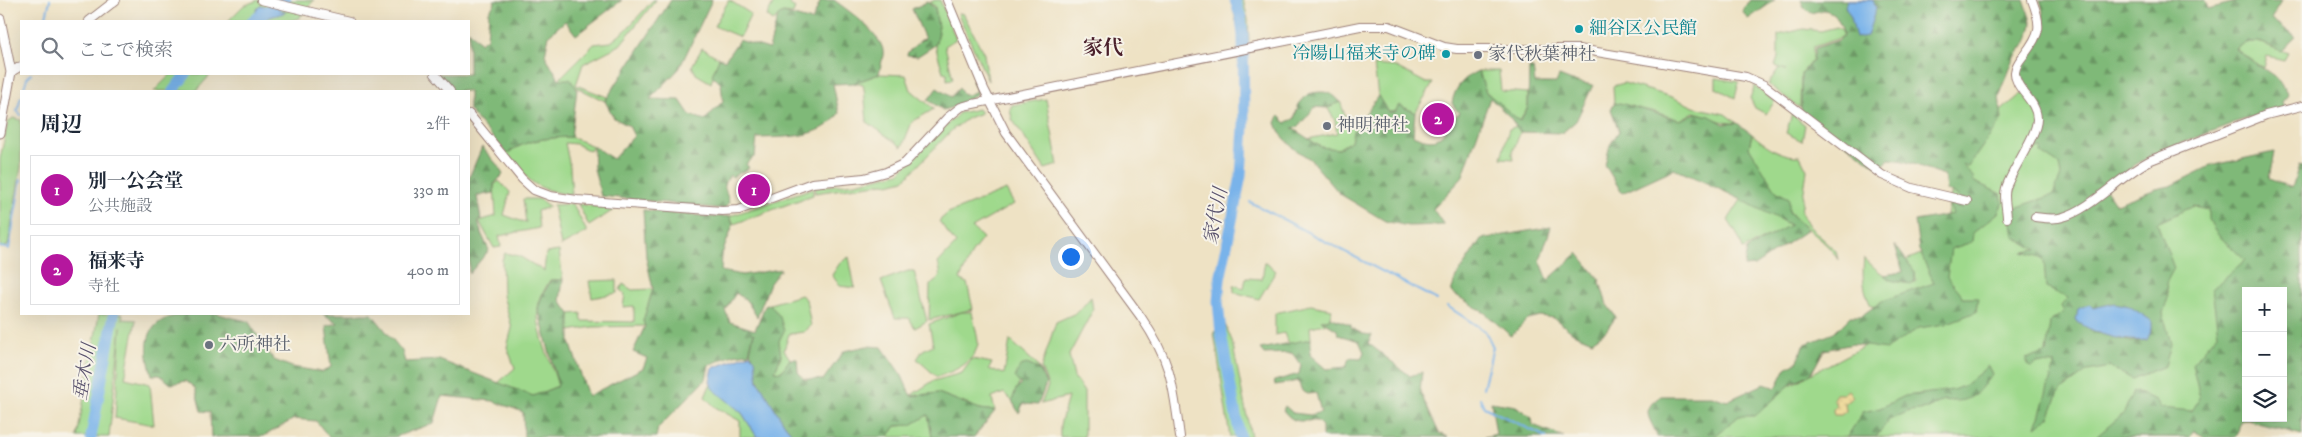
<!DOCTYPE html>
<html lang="ja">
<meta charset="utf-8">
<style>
body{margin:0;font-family:"IM FELL DW Pica","Noto Serif JP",serif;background:#f2f2f3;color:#1f2937}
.controls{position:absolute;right:15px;bottom:15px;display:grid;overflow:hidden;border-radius:0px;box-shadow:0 5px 20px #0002}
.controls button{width:45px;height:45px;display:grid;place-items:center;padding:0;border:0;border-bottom:1px solid #e0e1e3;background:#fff;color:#1f2937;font:25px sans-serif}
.you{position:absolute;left:1070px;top:256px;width:18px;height:18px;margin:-12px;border:4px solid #fff;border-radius:50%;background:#1a73e8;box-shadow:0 0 0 8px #1a73e833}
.badge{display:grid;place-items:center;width:32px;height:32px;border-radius:50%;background:#b5179e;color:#fff;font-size:16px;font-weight:700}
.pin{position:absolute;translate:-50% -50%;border:2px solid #fff;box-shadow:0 1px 5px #0006}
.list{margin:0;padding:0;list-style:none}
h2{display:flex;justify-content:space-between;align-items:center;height:65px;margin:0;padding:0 20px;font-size:21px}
h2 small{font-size:16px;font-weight:400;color:#747a83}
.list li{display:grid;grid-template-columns:32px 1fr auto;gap:15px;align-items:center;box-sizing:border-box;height:70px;margin:0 10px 10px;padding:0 10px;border:1px solid #e0e1e3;border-radius:0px}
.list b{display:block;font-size:19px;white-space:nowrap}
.list p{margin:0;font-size:16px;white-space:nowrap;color:#747a83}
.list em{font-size:16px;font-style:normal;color:#747a83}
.icon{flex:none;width:28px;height:28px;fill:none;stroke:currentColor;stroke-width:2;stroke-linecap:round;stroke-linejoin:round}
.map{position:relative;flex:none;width:2302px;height:437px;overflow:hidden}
.search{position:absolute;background:#fff;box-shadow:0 5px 20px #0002;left:20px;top:20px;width:450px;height:55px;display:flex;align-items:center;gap:12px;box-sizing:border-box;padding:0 18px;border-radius:0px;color:#747a83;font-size:19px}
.panel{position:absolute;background:#fff;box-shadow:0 5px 20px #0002;left:20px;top:90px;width:450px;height:225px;border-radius:0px}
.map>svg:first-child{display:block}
</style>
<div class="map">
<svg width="2302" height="437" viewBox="0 0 2302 437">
<defs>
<pattern id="forest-firs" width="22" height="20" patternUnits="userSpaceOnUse" patternTransform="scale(1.25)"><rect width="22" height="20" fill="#7fb978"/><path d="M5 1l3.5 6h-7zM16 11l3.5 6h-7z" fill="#6a9663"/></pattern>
<pattern id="sand-dots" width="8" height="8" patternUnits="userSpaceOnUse" patternTransform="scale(1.25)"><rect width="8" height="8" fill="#eeda9e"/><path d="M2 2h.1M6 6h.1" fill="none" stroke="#cebb88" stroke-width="1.8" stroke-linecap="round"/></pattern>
</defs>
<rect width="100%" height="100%" fill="#f7f3e8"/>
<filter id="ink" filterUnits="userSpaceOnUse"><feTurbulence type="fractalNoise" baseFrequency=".02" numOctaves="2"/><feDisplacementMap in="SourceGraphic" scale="10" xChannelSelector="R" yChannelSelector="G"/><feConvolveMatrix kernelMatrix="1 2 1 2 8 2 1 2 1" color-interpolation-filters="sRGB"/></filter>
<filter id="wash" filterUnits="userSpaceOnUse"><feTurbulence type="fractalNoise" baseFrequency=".0096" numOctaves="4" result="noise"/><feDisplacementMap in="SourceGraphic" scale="20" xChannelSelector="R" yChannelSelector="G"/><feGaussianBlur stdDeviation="1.12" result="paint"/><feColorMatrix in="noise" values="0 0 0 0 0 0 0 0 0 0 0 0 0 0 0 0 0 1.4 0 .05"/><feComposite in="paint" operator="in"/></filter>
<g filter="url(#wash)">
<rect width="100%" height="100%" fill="#eee2c4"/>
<!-- green -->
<path fill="#9fd98c" stroke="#747c5c" d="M258,0H314L299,18L291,21H228L243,6Z
M653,0H656L620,45L583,64L576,85L607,97L605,101L559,79L594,44L611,42L626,30Z
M729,0L751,14L740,37L714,26Z
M775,0H791L789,4L795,8L793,14L783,13L773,21L767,16Z
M935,0H940L956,39L945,46L953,79L947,80V73L943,72L935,45L938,31L935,6L929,3Z
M1231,0H1243L1248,19L1249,41H1246L1243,26L1237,25Z
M963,13L984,54L988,81L958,14Z
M1837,27L1843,31L1842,37L1813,47V59L1801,74L1800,108L1768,84L1779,68L1786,70L1775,66L1778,58V35L1803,29L1821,31Z
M2245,42H2258L2288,53L2284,60L2267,56L2264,68L2235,49Z
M702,48L719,58L711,83L696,74L692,66Z
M1374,65L1396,67L1426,83H1433L1415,113L1399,105L1395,112H1387L1378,96Z
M1478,71H1499L1501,91L1528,93V107L1519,121L1486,92Z
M2048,72L2114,216L2217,186L2283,291H2246V393L2178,437H1692L1926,313L1871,306C1863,289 1862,276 1864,258C1879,272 1894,287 1916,282L1915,272L1906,260L1921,254L1934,276L1962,143Z
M171,74H211L196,91H154Z
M879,74L906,75L911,90L934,109L912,122L902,147L867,122L864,89L863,85L854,83Z
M1716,78L1739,82L1735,98L1716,88Z
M1624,83L1672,97L1694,107L1725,114L1737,123C1721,124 1710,116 1694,112L1680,120L1655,112L1614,103L1613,86Z
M1755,86L1775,101L1766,114L1755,108L1750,98Z
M1046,99L1058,165L1045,169L1012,119L1010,109L1012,105Z
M1340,101L1345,116L1364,118L1351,141L1338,149L1321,147L1308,139L1337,133L1335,121L1327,107Z
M978,109L981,113L968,118L952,130L904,180L889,184L884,183L815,193V187L855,183L899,173L959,113Z
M1792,114L1805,125L1802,141L1786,133Z
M13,118L21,120V167L8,246L0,248V159L8,122Z
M1517,126L1522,128L1512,154L1513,159L1501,158L1509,129Z
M1752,134C1766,146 1782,157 1800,156L1807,170L1801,212L1809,226L1836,251L1838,260C1828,240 1803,229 1789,211C1773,191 1762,168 1749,147Z
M571,137L593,146L590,151L576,144L565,143L570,167L572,195C533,189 531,183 507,154C526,139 547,138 571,137Z
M499,181L510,192L504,215L526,223L523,199H539L550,207L537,211L539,228L499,236L501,247L494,248L479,221L496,216L494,185Z
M813,188V195L734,224L730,216Z
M1006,190L1014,204L972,228L983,238L973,251L960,279L967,283L973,309L929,320L930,285C941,278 942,276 938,263L956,244L939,221L948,213Z
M1741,200L1762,208L1791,226L1743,249L1738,236L1728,220Z
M573,204L587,232L561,246L553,205Z
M578,204L615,209L589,226Z
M559,251L563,280H550C545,289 539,298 538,309C536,331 552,364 558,386L533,396L498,383L515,368L507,347L512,328L503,295L502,260L505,253L519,256L544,271L546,253Z
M849,257L855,288L840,286L832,275L840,263Z
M1265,261L1276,271L1259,299L1234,292V285L1244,288L1246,278L1262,279Z
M908,271H914L927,321L915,328L909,318H895L881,281Z
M617,280V293L592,298L589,281Z
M623,284L632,290L653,289L643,321L645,326L593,327L569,331L570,314L581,313L582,321L634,322V306L623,307L625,294L620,290Z
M801,295L806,299L811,326L804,332L789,334L784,350L790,359L781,372L774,371L781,356L770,304Z
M1091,297L1093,310L1069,355L1074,377L1084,392V437H1060V425L1068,397L1041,404L1048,386L1041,368L1056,322L1078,312Z
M1311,305L1332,309L1329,320H1322L1325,324L1310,327L1311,339L1288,344L1284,333L1275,335V313Z
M962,312H972C973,319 978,337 978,343C975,364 953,371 937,377L917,359L923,350L933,345L929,324Z
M99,314H123L122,319L136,320L125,378L150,384L154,425L115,418L121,326L109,437H77Z
M1225,324L1232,341L1251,437H1230L1214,332Z
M1010,340L1036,364L1040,370L1027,364C1023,378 1016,388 1012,401L1004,393L992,398L995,411L980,409L938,393L910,396L933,381L962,373L972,359L992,363L989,369L1004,374Z
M710,385L742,413L757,437H740V421L715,407L705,397Z
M928,414L932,437H888L896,426L911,425Z"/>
<!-- forest -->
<path fill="url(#forest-firs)" stroke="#646c52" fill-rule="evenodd" d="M494,0H622L576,35L565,21L549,35L545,55L559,79H570L577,89L571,137C547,138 526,139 507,154L469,110V91H452L438,74H469V30L480,43L487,38L489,12L495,3Z
M671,0H712L679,69L650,99L680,100L690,115L705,120L723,101L721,84L712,75L719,58L725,60L739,40L769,49L778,16L783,13L812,21L821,0H834C849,11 879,32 883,50C884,57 880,67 879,74L854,83L833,84L839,113C823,139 785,137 757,138L755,156L746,164L749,168L732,177L730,175L724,184L729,202L724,209L601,196L594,169L593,146L613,159L634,136L629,126L614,118L605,101Z
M1751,0H1775L1748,19L1742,11Z
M1801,0H2024L2032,24L2028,40L2014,58L1999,97L2002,119L1968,167L1962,164L1974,178L1973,181L2001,194L2003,202L1998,213L1973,233L1972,242L1951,249L1947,277L1960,292L1962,298H1978L1976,312L1945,324L1919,328L1886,349L1853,344L1824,350L1811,374L1793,382L1755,416H1739L1714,437H1657C1653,420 1637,412 1661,396H1712L1727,401L1764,384L1776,388L1786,368L1798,361L1803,345L1834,333L1851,316H1861L1882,301L1934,283L1919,250L1915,221L1953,214L1947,201L1956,204L1958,196L1946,190L1944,175C1927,170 1906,159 1889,159L1880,169L1801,111V74L1813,60L1815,48L1839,40L1843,36C1843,26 1836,11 1824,10C1821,10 1815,12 1811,13L1804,7Z
M2040,0H2205L2208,9L2243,0L2282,1L2271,19L2296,37L2281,51C2262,43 2253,36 2235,49L2277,78L2288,95L2282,102L2284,108L2236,122L2156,153L2135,165L2106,189L2116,204L2156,189L2170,186L2210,166L2274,152L2269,179L2292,188L2299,165L2302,166V435L2247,420L2240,421L2238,434L2235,437H2205L2194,431L2190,437H2096L2124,413L2133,391L2156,400L2161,408L2192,411L2200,398L2192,364L2218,334L2212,289L2245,260L2218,235L2209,220V209L2194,206L2157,223L2174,268L2166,283L2168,298L2163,313L2171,344L2165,366L2132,379L2110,367L2088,371L2059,392L2050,416L2036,427L2055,364L2036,363L2032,367L2028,366L2026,359L2046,353L2050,322L2064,312L2061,306L2068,298L2046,288L2044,261L2038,256L2022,252L2037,250L2014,237L2011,216L2015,208L2053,195L2061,176L2059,165L2041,153L2042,148L2030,150C2045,125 2046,115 2029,91C2025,86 2020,80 2020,74C2019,65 2026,60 2031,54C2044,38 2047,20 2040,0ZM2246,291H2283V418H2246ZM2089,304L2093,308L2147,340L2131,342L2091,331Z
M927,2L935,8L939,33L935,45L918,56L907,55L908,52L921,40L925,39L912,9Z
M1529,68H1533L1535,83H1556L1559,76L1572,81L1593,85L1576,121L1562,133L1520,132L1510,117L1490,98L1462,178L1433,209L1444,225L1408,226L1385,221L1340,194L1310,159L1293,148L1280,133L1276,123L1279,116L1287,124L1286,122L1294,119L1299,104L1308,94C1321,91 1331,90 1340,102L1327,108L1315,107L1298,127L1292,128L1321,147L1338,149L1351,141L1353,131L1378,96L1388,112H1395L1399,105L1415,113L1413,135C1445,149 1440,130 1459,113L1452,103C1455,87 1463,78 1478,71L1486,92L1520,121L1528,107Z
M974,79L978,91L977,94L960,105L943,110L928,100L937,88L951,97L959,88L962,93L968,95L976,91L972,81Z
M1620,103L1680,120L1696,113L1710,116L1724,124L1737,123L1752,134L1749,147L1777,192L1789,198V212L1807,230L1754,266L1744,267L1747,249L1790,225C1774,216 1758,209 1742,200C1719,189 1697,178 1674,169L1622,193L1605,165L1610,145L1619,131L1611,109L1614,104Z
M482,147L500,168L503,175L494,184V193L477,196L481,220H478L481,233L489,250L469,274V178Z
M643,210L713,217L730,216L733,225L722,254L721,271L742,275L781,269L770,283L757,317L747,301L736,293L725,310L730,322L755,330L765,306L770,304L780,317L784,331L779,341L781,356L775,371L781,372L790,359H797L798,372L804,379L823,380L844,351L867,346L882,347L902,376L911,396L938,393L980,409L995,411L974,437H932L928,415L911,425L896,426L888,437H795C781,421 768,401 759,382C754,372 757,361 750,352L754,333L749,353L733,355L709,365L706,379L658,428L656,437H524L523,412L493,401L442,396L434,423L395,437H329L316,421L294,419L264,436L211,437L210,412L201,411L195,388L186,381L171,384L160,375H152C140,334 151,314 196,314C202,314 212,312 219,314C228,317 238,319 248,321L274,360L292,367L322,372L331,367L326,326L338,323L323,314H372L402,351L405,362L439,360L533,396L558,386L538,308L542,296L551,280H563L560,300L570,314V342L588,396L643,368L647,358L633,352L645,326L643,321L653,289L646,257Z
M1551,227L1540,260L1548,280L1578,253L1599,279L1607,305L1616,317L1606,331L1592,341L1573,333L1554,318L1539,316L1528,319L1511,336L1485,313L1451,292L1456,277L1481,239Z
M1895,245L1915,272V281L1911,284L1890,280L1884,275L1903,272Z
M1330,317L1351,325V328L1363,334L1372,335L1368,343L1410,376L1422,372L1420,392L1439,433L1448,437H1322V426L1317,421C1298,420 1295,425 1283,410L1285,406L1293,413L1310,415L1321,412L1316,393L1308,394L1302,391L1298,381L1275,385L1274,381L1299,374L1301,365L1292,353L1264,354L1260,349L1311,339L1310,355L1326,369L1346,367L1349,358L1361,359L1364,352L1359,341L1338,335L1337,330L1321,320H1328Z
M1027,364L1040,370L1046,384L1038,405L1023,404L1019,413L1012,401L1016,389L1021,385L1015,378L1020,366Z
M1988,366L1992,374C1976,395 1971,404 1943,400L1928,409L1910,411L1889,420L1876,437H1847L1863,412L1880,408L1905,396L1953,390L1965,385Z
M1491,402L1516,406L1532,418L1533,425L1564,437H1485L1496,434Z"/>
<!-- sand -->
<path fill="url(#sand-dots)" stroke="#9c7c64" d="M1848,390L1853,397L1845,403L1846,411L1841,415H1834L1833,410L1836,405L1833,399L1836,394H1843Z"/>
<!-- water -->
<path fill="#79b3ea" stroke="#62698a" d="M1847,0H1873L1876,8L1867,36L1856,38L1851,17L1845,6Z
M261,5L286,12C282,14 257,21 252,21L257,9Z
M2115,303L2129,306L2152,321V329L2147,340C2122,342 2097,335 2076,321L2078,309L2089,304L2093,308Z
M750,354L755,359L758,381L785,425L795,437H757L742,413L712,388L710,381L713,368Z"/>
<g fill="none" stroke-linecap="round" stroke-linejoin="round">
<!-- stream -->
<path stroke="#79b3ea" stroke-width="2" d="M45,21L50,0
M23,91L27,78L31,74
M21,97L17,111L21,115
M1237,199H1242
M1250,202L1437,300
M0,247L9,249L21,179
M1447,306L1485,331L1493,347L1483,388
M1480,398L1484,407L1546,437"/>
<!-- river -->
<path stroke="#79b3ea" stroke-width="11" d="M1235,0L1241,18L1243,36L1244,126L1241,176L1220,280L1218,301L1221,334L1240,437
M252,21L285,0
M173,91L186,74
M91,437L114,314"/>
</g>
</g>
<g filter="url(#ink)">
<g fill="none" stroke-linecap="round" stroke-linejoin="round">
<!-- minor casing -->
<g stroke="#9c8078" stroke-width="10">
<path id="minor" d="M261,0L349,21
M947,0L984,89L1006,133L1141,317C1172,363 1173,384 1180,437
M89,21L116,0
M11,72L21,66
M435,74L450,91
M469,114L522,179L534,190L550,196L577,200L722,211L739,210L812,183L864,178L886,172L905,163L947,118L961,107L968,105L1360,26H1389L1444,47L1457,49H1579L1746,77L1764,85L1882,175L1912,188L1967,201
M2035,217C2044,218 2054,220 2063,217C2092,209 2122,174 2151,160L2266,115L2302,106
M2007,218C2007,209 2003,197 2006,188C2012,169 2037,136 2037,119C2037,100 2014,89 2015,72C2016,64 2020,60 2024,55C2041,33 2042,26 2032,0"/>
</g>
<!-- major casing -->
<g stroke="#9c8078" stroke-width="11">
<path id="major" d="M0,19L11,72L0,133"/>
</g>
<!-- minor -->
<use href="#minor" stroke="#fff" stroke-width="8"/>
<!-- major -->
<use href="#major" stroke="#fff" stroke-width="9"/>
</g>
</g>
<!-- markers -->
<g fill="#0f9aa8" stroke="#f7f3e8" stroke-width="2">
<circle cx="1579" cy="29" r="5"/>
<circle cx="1446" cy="54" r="5"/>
</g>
<g fill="#6b7280" stroke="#f7f3e8" stroke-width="2">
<circle cx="1478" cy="55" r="5"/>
<circle cx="1327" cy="126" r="5"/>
<circle cx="209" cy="345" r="5"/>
</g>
<g text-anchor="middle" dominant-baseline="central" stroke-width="4" stroke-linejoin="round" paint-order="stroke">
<!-- culture labels -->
<g font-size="18" fill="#0d838f" stroke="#f7f3e8" text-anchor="start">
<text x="1589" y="29">細谷区公民館</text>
<text x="1436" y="54" text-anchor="end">冷陽山福来寺の碑</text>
</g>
<!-- worship labels -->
<g font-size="18" fill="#5b616d" stroke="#f7f3e8" text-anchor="start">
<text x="1488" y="55">家代秋葉神社</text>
<text x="1337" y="126">神明神社</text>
<text x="219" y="345">六所神社</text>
</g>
<!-- water labels -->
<g font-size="19" font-style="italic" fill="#5a536e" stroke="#f7f3e8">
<text transform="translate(1216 216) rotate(-79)">家代川</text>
<text transform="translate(85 372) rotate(-80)">垂木川</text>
</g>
<!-- quarter labels -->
<g font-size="20" font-weight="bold" fill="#4a1f2b" stroke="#f7f3e8">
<text x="1103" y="48">家代</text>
</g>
</g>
</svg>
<div class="controls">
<button>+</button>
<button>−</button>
<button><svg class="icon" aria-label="layers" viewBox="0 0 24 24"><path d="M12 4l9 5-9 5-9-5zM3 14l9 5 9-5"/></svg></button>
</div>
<div class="you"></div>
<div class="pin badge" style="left:754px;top:190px">1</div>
<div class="pin badge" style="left:1438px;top:119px">2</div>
<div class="search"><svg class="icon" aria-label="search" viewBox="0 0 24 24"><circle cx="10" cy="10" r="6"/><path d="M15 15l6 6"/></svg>ここで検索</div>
<section class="panel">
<h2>周辺<small>2件</small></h2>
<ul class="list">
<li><span class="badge">1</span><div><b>別一公会堂</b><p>公共施設</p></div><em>330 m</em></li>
<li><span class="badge">2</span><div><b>福来寺</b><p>寺社</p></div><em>400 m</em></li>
</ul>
</section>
</div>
